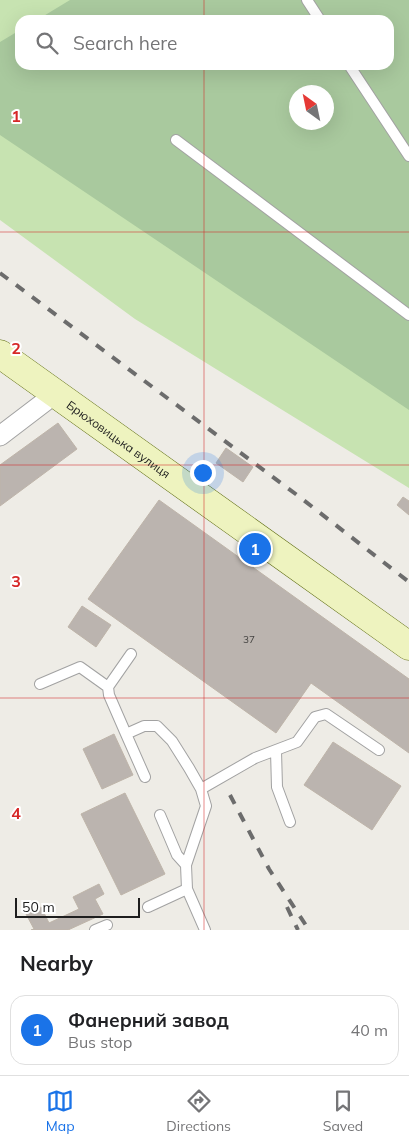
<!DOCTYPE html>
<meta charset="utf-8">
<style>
body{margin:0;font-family:Mulish,sans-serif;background:#f6f6f6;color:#202124}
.compass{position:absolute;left:289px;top:85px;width:45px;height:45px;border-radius:50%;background:#fff;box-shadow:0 5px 20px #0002;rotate:327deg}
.scale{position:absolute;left:15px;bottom:12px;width:125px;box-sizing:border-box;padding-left:5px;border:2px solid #1e1e1e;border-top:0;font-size:14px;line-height:18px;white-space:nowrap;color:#1e1e1e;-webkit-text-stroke:4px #fff;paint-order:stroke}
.you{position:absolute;left:202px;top:472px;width:18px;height:18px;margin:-12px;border:4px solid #fff;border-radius:50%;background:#1a73e8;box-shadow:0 0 0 8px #1a73e833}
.badge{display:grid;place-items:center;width:32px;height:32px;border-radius:50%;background:#1a73e8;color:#fff;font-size:16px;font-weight:700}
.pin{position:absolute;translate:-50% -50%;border:2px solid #fff;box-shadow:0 1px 5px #0006}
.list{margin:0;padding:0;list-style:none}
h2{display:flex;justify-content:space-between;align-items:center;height:65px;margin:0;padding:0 20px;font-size:21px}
h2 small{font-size:16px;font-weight:400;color:#757577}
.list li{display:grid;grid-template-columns:32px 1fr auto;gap:15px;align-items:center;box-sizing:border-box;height:70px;margin:0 10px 10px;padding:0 10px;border:1px solid #e0e0e0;border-radius:15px}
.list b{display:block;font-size:19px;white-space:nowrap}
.list p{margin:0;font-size:16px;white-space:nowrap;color:#757577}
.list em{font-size:16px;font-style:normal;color:#757577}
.icon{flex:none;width:28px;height:28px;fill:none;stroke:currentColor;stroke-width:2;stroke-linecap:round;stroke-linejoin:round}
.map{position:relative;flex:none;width:409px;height:930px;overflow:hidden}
.search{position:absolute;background:#fff;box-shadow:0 5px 20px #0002;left:15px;right:15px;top:15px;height:55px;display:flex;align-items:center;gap:12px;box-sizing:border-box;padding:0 18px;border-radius:15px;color:#757577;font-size:19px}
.sheet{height:145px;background:#fff}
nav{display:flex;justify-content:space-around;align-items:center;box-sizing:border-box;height:70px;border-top:1px solid #e0e0e0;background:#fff;font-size:14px;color:#757577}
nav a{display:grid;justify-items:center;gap:2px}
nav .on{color:#1a73e8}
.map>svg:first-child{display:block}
</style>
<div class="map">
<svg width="409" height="930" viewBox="0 0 409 930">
<rect width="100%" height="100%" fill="#eeece6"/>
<!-- grass -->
<path fill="#c7e3b1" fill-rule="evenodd" d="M0,0H409V488L135,319L0,220ZM20,20H389V65H20ZM296,92H326V122H296Z"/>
<!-- forest -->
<path fill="#a9c99e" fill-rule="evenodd" d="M70,0H409V410L0,135V42L20,30V65H389V20H37ZM296,92H326V122H296Z"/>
<!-- building -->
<path fill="#bbb4af" stroke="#beb4a9" d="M58,423L77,449L0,506V465Z
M226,448L253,467L243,482L216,463Z
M403,497L409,501V515L397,505Z
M159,500L409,679V753L311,683L276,733L88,599Z
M82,606L111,625L96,647L68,627Z
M114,734L133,775L102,789L83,749Z
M333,742L401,786L372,830L304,785Z
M125,793L165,874L121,895L81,814Z
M99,884L104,894L95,899L103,914L68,930H31L34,929L26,914L41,907L49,923L79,909L73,897Z"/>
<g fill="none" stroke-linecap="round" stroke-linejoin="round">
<!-- service casing -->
<g stroke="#a2a2a2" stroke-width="12">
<path id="service" d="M307,0L320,20
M349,65L409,156
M176,140L409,315
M40,684L80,667L108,687
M126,734L109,695L108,687L131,654
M276,751L277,787L290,822
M145,777L126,734L144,726H157L172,741L189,768L201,789L206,806L186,865L187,889L205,930
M201,789L255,758L297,742L315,717L326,714L379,750
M160,815L177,855L186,865
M148,907L187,889
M95,930L107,925"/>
</g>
<!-- minor casing -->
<g stroke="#a2a2a2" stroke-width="21">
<path id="minor" d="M0,436L55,394"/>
</g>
<!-- secondary casing -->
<g stroke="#5d6b10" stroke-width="29">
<g id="secondary">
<path id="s1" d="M0,354L409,646"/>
</g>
</g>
<!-- service -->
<use href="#service" stroke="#fff" stroke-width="10"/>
<!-- minor -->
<use href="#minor" stroke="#fff" stroke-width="19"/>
<!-- secondary -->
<use href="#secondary" stroke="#eef3bf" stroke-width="28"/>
<!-- rail -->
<path stroke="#6c6c6c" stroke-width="4" stroke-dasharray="10 10" stroke-linecap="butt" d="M0,273L297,495L409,582
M230,795L269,869L309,930
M287,907L298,930"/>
</g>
<!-- grid -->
<path fill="none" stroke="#d62828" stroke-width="1" stroke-opacity="0.55" d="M204,0V20M204,65V930M0,232H409M0,465H409M0,698H409"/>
<g text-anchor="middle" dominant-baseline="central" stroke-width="4" stroke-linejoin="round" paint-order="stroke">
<!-- number labels -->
<g font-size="10" fill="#454442">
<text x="249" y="639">37</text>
</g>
<!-- street labels -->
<g font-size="12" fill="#1e1e1e" stroke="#fff">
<text stroke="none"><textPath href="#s1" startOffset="146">Брюховицька вулиця</textPath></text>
</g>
</g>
<g font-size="16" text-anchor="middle" font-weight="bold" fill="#d62828" stroke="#fff" stroke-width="4" stroke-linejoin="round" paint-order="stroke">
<text x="16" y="122">1</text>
<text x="16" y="354">2</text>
<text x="16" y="587">3</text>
<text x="16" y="819">4</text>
</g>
</svg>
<svg class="compass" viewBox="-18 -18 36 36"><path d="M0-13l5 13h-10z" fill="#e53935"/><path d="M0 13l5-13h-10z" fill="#757577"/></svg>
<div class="scale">50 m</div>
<div class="you"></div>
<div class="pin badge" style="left:255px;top:549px">1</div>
<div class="search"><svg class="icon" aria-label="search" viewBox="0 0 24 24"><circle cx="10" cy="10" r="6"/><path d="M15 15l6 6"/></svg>Search here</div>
</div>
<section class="sheet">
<h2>Nearby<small></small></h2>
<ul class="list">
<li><span class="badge">1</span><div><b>Фанерний завод</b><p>Bus stop</p></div><em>40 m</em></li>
</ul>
</section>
<nav>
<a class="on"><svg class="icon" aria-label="map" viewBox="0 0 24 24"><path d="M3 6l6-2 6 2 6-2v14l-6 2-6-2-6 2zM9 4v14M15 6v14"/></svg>Map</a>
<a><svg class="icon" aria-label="directions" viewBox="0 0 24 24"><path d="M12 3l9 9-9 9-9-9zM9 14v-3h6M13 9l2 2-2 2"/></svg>Directions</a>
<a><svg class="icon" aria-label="saved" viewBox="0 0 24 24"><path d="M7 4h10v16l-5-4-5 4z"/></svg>Saved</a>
</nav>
